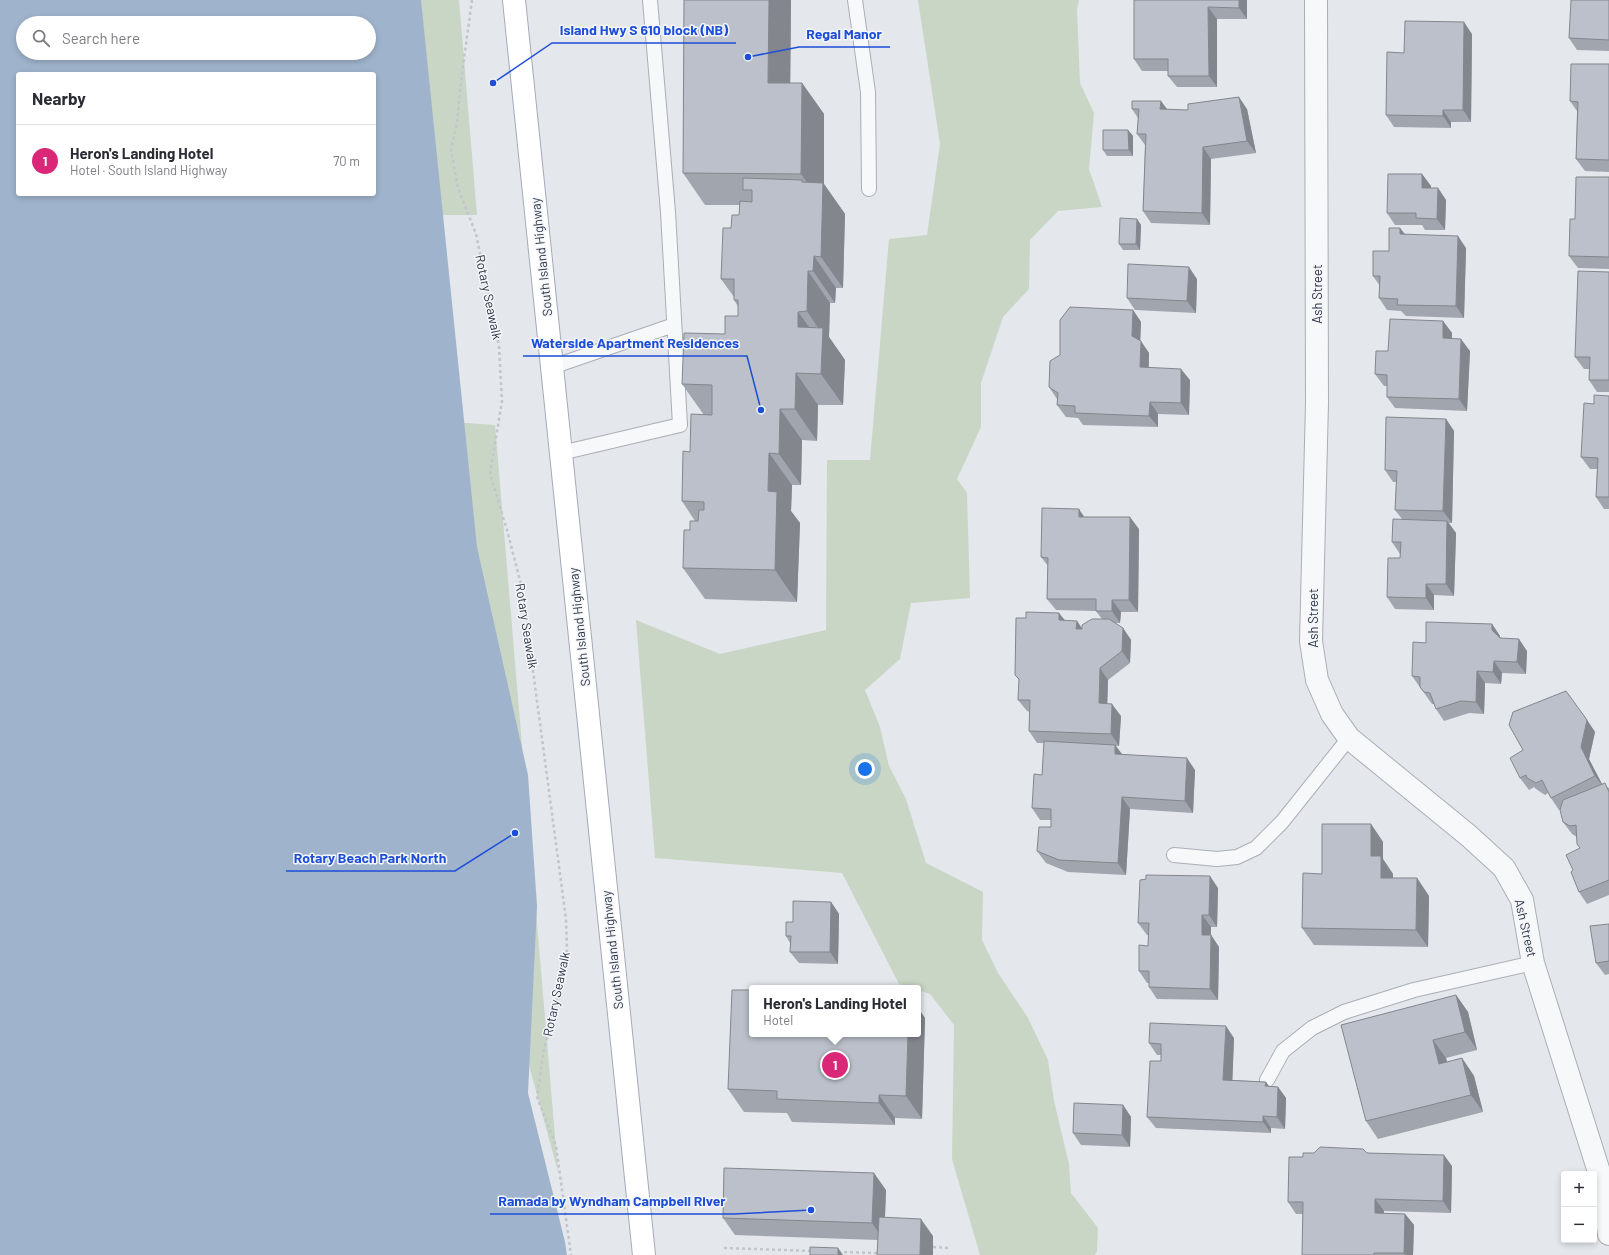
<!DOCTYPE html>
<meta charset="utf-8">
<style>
body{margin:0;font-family:Barlow,sans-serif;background:#f7f7f7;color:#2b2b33}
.controls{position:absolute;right:12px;bottom:12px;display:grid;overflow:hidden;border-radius:4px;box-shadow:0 2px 6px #0003}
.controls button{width:36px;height:36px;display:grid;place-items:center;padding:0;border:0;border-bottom:1px solid #e1e1e2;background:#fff;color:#2b2b33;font:20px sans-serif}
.you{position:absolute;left:865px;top:769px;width:14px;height:14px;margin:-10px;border:3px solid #fff;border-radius:50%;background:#1a73e8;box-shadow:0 0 0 6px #1a73e833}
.badge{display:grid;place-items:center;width:26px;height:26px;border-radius:50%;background:#db2777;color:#fff;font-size:13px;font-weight:700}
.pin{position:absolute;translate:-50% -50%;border:2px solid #fff;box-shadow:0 1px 4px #0006}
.popup{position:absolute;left:749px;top:985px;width:172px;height:52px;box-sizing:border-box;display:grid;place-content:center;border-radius:4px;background:#fff;filter:drop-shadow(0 1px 3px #0005);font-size:13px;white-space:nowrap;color:#7c7c81}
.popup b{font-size:15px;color:#2b2b33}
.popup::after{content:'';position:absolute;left:50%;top:100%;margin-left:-8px;border:8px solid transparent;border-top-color:#fff}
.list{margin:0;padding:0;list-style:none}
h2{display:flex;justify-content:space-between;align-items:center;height:52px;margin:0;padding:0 16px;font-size:17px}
h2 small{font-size:13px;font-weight:400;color:#7c7c81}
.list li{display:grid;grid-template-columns:26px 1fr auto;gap:12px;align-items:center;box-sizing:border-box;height:72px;padding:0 16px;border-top:1px solid #e1e1e2}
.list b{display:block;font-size:15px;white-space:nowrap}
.list p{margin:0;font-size:13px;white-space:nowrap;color:#7c7c81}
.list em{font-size:13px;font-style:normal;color:#7c7c81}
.icon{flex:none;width:22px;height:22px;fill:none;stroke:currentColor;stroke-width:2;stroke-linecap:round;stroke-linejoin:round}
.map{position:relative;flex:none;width:1609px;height:1255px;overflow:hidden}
.search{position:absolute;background:#fff;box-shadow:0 2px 6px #0003;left:16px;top:16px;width:360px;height:44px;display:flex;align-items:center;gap:10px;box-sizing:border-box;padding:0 14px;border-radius:22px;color:#7c7c81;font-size:15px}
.panel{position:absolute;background:#fff;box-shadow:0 2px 6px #0003;left:16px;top:72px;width:360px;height:124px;border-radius:4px}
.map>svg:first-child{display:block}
</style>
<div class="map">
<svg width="1609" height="1255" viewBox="0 0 1609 1255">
<rect width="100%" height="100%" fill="#e4e7ec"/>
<!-- green -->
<path fill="#c9d6c5" d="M409,0H459L477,215H418Z
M918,0H1079L1077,10L1080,83L1094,113L1089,169L1102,207L1058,211L1030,240L1029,289L1003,317L981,383V427L957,479L967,493L970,598L911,603L900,659L865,690L880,727L889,766L906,799L926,863L983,892L982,940L998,973L1028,1018L1048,1060L1054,1101L1069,1164L1071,1193L1098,1228L1097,1251L1095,1255H980L952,1159L954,1025L930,994L918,990V988H912L899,984L842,873L655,858L636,620L720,654L826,630L827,460H870L889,239L927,235L940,144Z
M423,420L495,425L558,1172L530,1069L522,1032Z"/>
<!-- water -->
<path fill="#9fb4cc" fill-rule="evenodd" d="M0,0H421L477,547L528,775L537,906L528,1093L565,1242L567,1255H0ZM23,23H369V53H23ZM18,74H374V194H18Z"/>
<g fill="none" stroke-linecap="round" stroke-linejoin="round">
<!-- service casing -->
<g stroke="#a9aeb7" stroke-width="16">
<path id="service" d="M855,0L868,92L869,189
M552,367L674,325
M561,453L680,425L668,212L650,0
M1174,855L1217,859L1237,857L1256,848L1282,822L1349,738
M1267,1080L1283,1051L1312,1028L1344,1012L1414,990L1533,963"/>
</g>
<!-- minor casing -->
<g stroke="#a9aeb7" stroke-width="24">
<path id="minor" d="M1316,0L1317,403L1311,641L1317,680L1332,714L1349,738L1469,836L1504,868L1522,900L1533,963L1600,1175L1609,1234"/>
</g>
<!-- primary casing -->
<g stroke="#a3abb8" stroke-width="24">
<path id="primary" d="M514,0L644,1255"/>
</g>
<!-- path -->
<path stroke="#c2c5cb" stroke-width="2.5" stroke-dasharray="3 3" stroke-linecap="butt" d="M472,0L461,81L457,123L451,150L458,188L476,234L499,346L502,401L490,474L507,530L522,588L566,919L567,950L558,996L543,1054L537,1097L556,1146L571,1255
M933,1247L949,1248
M724,1248L813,1251
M838,1252L879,1253"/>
<!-- service -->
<use href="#service" stroke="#f7f8fa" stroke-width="14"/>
<!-- minor -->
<use href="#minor" stroke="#f7f8fa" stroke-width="22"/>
<!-- primary -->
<use href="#primary" stroke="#fff" stroke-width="22"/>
</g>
<!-- wall -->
<path fill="#a1a5ae" d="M684,0H791L790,83H802L824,114V184L845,214L843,288H836L835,303H830L829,337L845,360L843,405H818L817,441L802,440L801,485H792L791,511L800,523L797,602L705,599L683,568L690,530L695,521L682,501L690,452L704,415L682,384L725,334L738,316V306L734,300V297L721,279L731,228L739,215L740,205H705L683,173Z
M1134,0H1247V19H1217V87H1177L1168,76V71H1142L1134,59Z
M1609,0V51L1577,50L1569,38Z
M1472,34L1471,122H1451V128L1394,127L1386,115L1404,53Z
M1609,64V172L1585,171L1576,159L1577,111L1570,101Z
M1132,109L1188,110L1247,109L1256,153L1211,159L1210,225L1151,223L1143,211L1145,145L1137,134L1138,118Z
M1128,130L1133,136V156H1107L1103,150Z
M1422,174L1431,186L1430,188H1438L1446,200L1445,230H1425L1422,225H1395L1387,213Z
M1609,177V269L1578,268L1569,256L1575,219Z
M1137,219L1141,225L1140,250H1123L1119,244Z
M1400,228L1405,234L1466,248L1464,318L1406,316L1401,311L1387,310L1379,298L1380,286L1373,276L1389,251Z
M1609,272V392H1597L1589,380L1590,369H1584L1575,357Z
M1197,279L1196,313L1135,310L1127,298Z
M1133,310L1141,322L1140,341L1149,353V367L1190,380L1189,415L1158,414V427L1083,425L1078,418L1066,417L1057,405V399L1049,387Z
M1443,321L1452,333V339L1470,351L1467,411L1395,408L1387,397V386H1384L1375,374L1388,351Z
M1609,396V509H1604L1596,497L1597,469H1590L1581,457L1594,404Z
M1446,419L1454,431L1452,523H1449L1456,533L1454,596L1434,595V610L1395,609L1387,597L1400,558V554L1392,542L1402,519L1395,510L1396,482H1393L1385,470Z
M1084,517L1139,529L1138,612H1121L1120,623H1114L1123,628L1131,640L1130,663L1108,680L1107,704L1121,716L1119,746H1116L1122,754L1195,770L1193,813L1130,809L1126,875L1068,872L1046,863L1037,851L1051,827V820H1040L1032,808L1042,775L1044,743H1037L1029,731L1030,712L1027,711L1018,700L1019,680L1015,675L1065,621H1077L1082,629L1102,619L1096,611L1056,610L1047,599L1048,566L1041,557Z
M1492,624L1500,636V637L1527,651L1526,674L1502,673L1501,684L1485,683L1484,714L1469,713L1444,721L1436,709L1434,704H1432L1412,676L1426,643Z
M1587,720L1595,732L1589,759L1602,784L1609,788V895L1587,904L1579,892L1573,870L1580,848L1577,837L1572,834L1563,822L1561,810H1559L1551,798L1548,793L1545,795L1536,789L1534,787L1529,790L1520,778Z
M1371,824L1383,842V859L1393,874V878H1417L1429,896L1428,947L1314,945L1302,928L1322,874Z
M1218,888L1217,927H1211V935L1219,947L1218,1000L1157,999L1149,987V983H1147L1139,971L1148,946L1149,935H1147L1138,923Z
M831,902L839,914L838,964L799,963L790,952V943L786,936L793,922Z
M1609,924V974L1605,975L1596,963Z
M1456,995L1468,1012L1477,1050L1446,1058L1447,1062L1462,1058L1474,1076L1483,1112L1378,1139L1366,1121Z
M918,1008L925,1018L922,1119L895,1118V1125L792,1122L787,1113L744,1112L728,1089L918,1034Z
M1234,1038L1232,1080L1266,1082L1269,1086L1278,1087L1286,1098L1285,1129L1271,1128V1133L1156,1128L1147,1117L1161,1061V1055H1157L1149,1043Z
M1123,1105L1131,1117L1130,1147L1081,1145L1073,1133Z
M1314,1153H1367L1452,1166L1451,1213L1384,1211V1213L1405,1214L1414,1225L1413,1255H1302L1303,1214H1296L1288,1202L1303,1157Z
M886,1190L885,1218L933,1236V1255H877L878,1240L735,1235L723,1218Z"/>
<!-- shaded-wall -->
<path fill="#83868d" d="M769,0H791L790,114L768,83Z
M1239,0H1247V19L1239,8Z
M1208,7L1217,19V87L1209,76Z
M1464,22L1472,34L1471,122L1463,110Z
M802,83L824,114V184L845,214L843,288L821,257L802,182V180L822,209V204L801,174Z
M1239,97L1247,109L1256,153L1247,141Z
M1161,101L1170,113L1160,109Z
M1443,110L1451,122V128L1443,116Z
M1128,130L1133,136V156L1129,150Z
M1203,147L1211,159L1210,225L1202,213Z
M1422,174L1431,186L1430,200L1422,188Z
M1438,188L1446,200L1445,230L1437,219Z
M1137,219L1141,225L1140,250L1136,244Z
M1400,228L1409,240L1400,234Z
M1458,236L1466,248L1464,318L1456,306Z
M814,256L836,288L835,303L813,271Z
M1189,267L1197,279L1196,313L1187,301Z
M808,271L830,303L829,337L845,360L843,405L821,374L822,334L807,311Z
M1133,310L1141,322L1140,348L1132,336Z
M798,312L821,343L798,327Z
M1443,321L1452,333L1451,350L1443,338Z
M1461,339L1470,351L1467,411L1459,399Z
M1141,341L1149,353L1148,379L1140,367Z
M1181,369L1190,380L1189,415L1181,403Z
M796,373L818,405L817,441L795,409Z
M1150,402L1158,414V427L1149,416Z
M780,409L802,440L801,485L779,454Z
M1446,419L1454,431L1452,523L1443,511Z
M769,453L792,485L791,511L800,523L797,602L775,570L768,491Z
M1079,509L1087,521L1079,517Z
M1130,517L1139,529L1138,612L1129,600Z
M1447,521L1456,533L1454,596L1446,584Z
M1426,584L1434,595V610L1426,598Z
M1112,600L1121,612L1120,623L1112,611Z
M1059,613L1068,624L1059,620Z
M1077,621L1085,633L1076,629Z
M1492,624L1500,636V641L1492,630Z
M1123,628L1131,640L1130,663L1122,651Z
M1519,639L1527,651L1526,674L1517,662Z
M1494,661L1502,673L1501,684L1493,672Z
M1100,668L1108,680L1107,715L1099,703Z
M1477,671L1485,683L1484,714L1476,702Z
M1112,704L1121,716L1119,746L1111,734Z
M1587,720L1595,732L1589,759L1604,788L1595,776L1581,747Z
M1115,745L1124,757L1115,754Z
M1187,758L1195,770L1193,813L1185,801Z
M1122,797L1130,809L1126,875L1118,863Z
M1371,824L1383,842V859L1393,874V895L1381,878L1371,856Z
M1210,876L1218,888L1217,927L1209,915Z
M1417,878L1429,896L1428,947L1416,930Z
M831,902L839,914L838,964L830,952Z
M1202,915L1211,927L1210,947L1202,935Z
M1211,935L1219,947L1218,1000L1210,989Z
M1456,995L1468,1012L1477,1050L1465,1032Z
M918,1008L925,1018L922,1119L906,1096L908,1034H918Z
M1226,1026L1234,1038L1232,1092L1223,1080Z
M1433,1040L1446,1058L1452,1082L1439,1064Z
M1462,1058L1474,1076L1483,1112L1471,1095Z
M1266,1082L1274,1094L1265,1086Z
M1278,1087L1286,1098L1285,1129L1277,1117Z
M879,1095L895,1118V1125L879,1103Z
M1123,1105L1131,1117L1130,1147L1122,1135Z
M1263,1116L1271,1128V1133L1263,1122Z
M1444,1155L1452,1166L1451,1213L1443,1201Z
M874,1173L886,1190L884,1240L872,1223Z
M1375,1199L1384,1211L1383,1225L1375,1213Z
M1405,1214L1414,1225L1413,1255H1405L1404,1253Z
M921,1219L933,1236V1255H920Z
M838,1248L843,1255H838Z"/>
<!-- building -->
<path fill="#bbc0ca" stroke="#83868d" d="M684,0H769L768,83H802L801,174L683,173Z
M1134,0H1239V8L1208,7L1209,76H1168V59H1134Z
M1571,0H1609V40L1569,38Z
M1405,21L1464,22L1463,110H1443V116L1386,115L1387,52L1404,53Z
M1571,64H1609V160L1576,159L1578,102L1570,101Z
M1239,97L1247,141L1203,147L1202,213L1143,211L1146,134H1137L1139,109H1132V101H1161L1160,109L1188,110V104Z
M1103,130H1128L1129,150H1103Z
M1388,174H1422V188H1438L1437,219L1416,218V213H1387Z
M1576,177H1609V257L1569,256L1570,219H1575Z
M743,178L802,180V182L823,183L821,257L814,256L813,271H808L807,311L798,312V327L823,328L821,374L796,373L795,409H780L779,454L769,453L768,491L777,492L775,570L683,568L684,530H690V521H698L699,510H704V502L682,501L683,451L690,452L691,414L712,415V385L682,384L684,333L725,334V316H738V300H734V279H721L723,228H731L732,215H739L740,201L752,202V190H743Z
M1120,218L1137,219L1136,244H1119Z
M1389,228H1400V234L1458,236L1456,306L1397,305L1398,299L1379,298L1380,276H1373V251H1389Z
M1128,264L1189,267L1187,301L1127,298Z
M1578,271L1609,272V380H1589L1590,357H1575Z
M1070,307L1133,310L1132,336L1141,341L1140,367L1181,369V403L1150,402L1149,416L1075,413V406L1057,405L1058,393L1049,387L1050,361L1060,355V320Z
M1390,319L1443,321V338L1461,339L1459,399L1387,397V375L1375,374L1376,351H1388Z
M1594,395L1609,396V497H1596L1598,458L1581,457L1584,403L1594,404Z
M1386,417L1446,419L1443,511L1395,510L1397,471L1385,470Z
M1042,508L1079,509V517H1130L1129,600H1112V611H1096V599H1047L1048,558L1041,557Z
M1393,519L1447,521L1446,584H1426V598L1387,597L1388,558H1400L1401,542H1392Z
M1026,612L1059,613V620L1077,621L1076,629H1082V625L1092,619H1109L1123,628L1122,651L1100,668L1099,703L1112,704L1111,734L1029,731L1030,700H1018L1019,679L1015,675L1016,618H1026Z
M1426,622L1492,624V630L1500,638L1519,639L1517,662L1494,661L1493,672L1477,671L1476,702L1461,701L1436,709L1430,693L1424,692L1420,687V677L1412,676L1413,642L1426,643Z
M1566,691L1587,720L1581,747L1595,776L1551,798L1542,780L1536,783L1527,778L1526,775L1520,778L1510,758L1523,750L1509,725L1513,712Z
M1044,741L1115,745V754L1187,758L1185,801L1122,797L1118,863L1059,860L1037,851L1039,827H1051V809L1032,808L1034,774L1042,775Z
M1605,783L1609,792V880L1579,892L1571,872L1573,870L1566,855L1580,848L1577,844L1576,825L1570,826L1563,822L1560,810L1563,800Z
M1322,824H1371V856H1381V878H1417L1416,930L1302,928L1303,873L1322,874Z
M1146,875L1210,876L1209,915H1202V935H1211L1210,989L1149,987V971H1139V945L1148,946L1149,923H1138L1140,880L1146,879Z
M793,901L831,902L830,952H790L791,936H786V922H793Z
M1609,924V961L1596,963L1590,926Z
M732,990H752V1034H908L906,1096L879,1095V1103L777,1099V1091L728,1089Z
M1456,995L1465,1032L1433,1040L1439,1064L1462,1058L1471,1095L1366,1121L1341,1025Z
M1150,1023L1226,1026L1223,1080L1266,1082L1265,1086L1278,1087L1277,1117L1263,1116V1122L1147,1117L1150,1061H1161V1044L1149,1043Z
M1074,1103L1123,1105L1122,1135L1073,1133Z
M1320,1147L1363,1149L1367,1153L1444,1155L1443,1201L1375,1199V1213L1405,1214L1404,1253H1374V1255H1302L1303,1202H1288L1289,1157H1303V1153H1314Z
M724,1168L874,1173L872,1223L723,1218Z
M879,1217L921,1219L920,1255H877Z
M810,1247L838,1248V1255H810Z"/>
<g text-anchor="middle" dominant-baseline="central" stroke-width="3" stroke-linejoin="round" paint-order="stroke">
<!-- street labels -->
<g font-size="13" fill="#2b3445" stroke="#f4f6f9">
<text transform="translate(541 257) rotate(-96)">South Island Highway</text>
<text transform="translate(1317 294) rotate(-90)">Ash Street</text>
<text transform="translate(489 297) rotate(78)">Rotary Seawalk</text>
<text transform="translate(1313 618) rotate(-90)">Ash Street</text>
<text transform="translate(527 626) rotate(81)">Rotary Seawalk</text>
<text transform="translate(579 627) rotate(-96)">South Island Highway</text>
<text transform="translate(1526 928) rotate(77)">Ash Street</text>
<text transform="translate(612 950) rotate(-96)">South Island Highway</text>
<text transform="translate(556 994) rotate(-78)">Rotary Seawalk</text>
</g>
</g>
<!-- callouts -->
<path fill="none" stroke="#1d4ed8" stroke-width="1.5" d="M493 83L552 43H736M748 57L799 47H890M761 410L747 356H523M515 833L455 871H286M811 1210L734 1214H490"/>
<g fill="#1d4ed8" stroke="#f4f6f9" stroke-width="1.5">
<circle cx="493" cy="83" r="4"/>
<circle cx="748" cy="57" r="4"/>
<circle cx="761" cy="410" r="4"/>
<circle cx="515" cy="833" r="4"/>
<circle cx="811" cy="1210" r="4"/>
</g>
<g font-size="14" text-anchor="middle" font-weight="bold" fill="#1d4ed8" stroke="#f4f6f9" stroke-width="3" stroke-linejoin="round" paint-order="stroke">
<text x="644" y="35">Island Hwy S 610 block (NB)</text>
<text x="844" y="39">Regal Manor</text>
<text x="635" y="348">Waterside Apartment Residences</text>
<text x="370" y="863">Rotary Beach Park North</text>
<text x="612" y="1206">Ramada by Wyndham Campbell River</text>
</g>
</svg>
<div class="controls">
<button>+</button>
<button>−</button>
</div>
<div class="you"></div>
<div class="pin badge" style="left:835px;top:1065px">1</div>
<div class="popup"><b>Heron's Landing Hotel</b>Hotel</div>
<div class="search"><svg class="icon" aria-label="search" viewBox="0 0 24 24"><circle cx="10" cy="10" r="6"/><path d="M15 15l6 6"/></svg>Search here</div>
<section class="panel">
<h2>Nearby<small></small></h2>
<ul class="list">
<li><span class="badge">1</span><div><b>Heron's Landing Hotel</b><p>Hotel · South Island Highway</p></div><em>70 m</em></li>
</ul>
</section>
</div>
